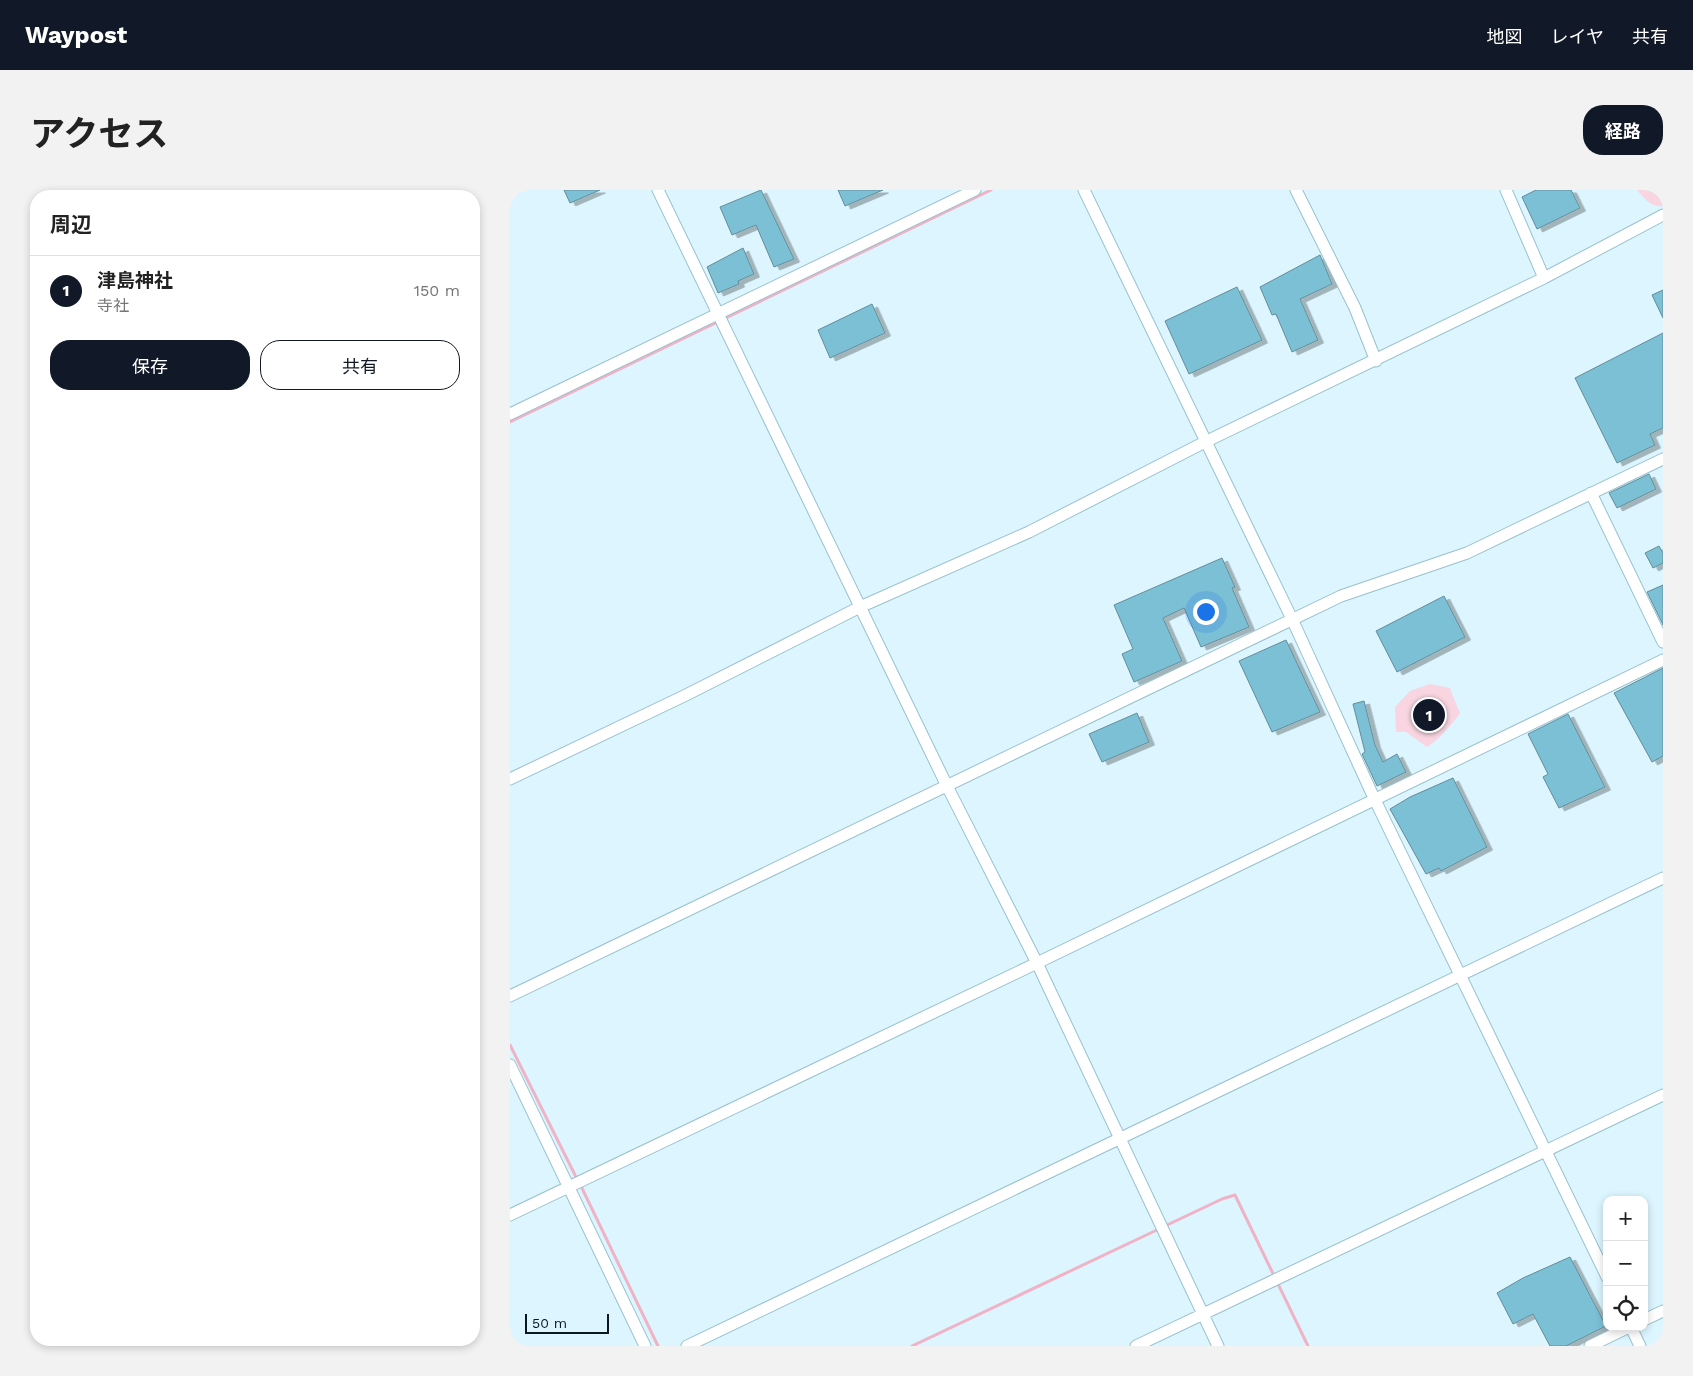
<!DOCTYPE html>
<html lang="ja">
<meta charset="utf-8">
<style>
body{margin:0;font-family:"Work Sans","Noto Sans JP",sans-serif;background:#f2f2f2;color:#222}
.controls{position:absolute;right:15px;bottom:15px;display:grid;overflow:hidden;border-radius:10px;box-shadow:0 2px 8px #0003}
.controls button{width:45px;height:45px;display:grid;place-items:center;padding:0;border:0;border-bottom:1px solid #e0e0e0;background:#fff;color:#222;font:25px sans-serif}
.scale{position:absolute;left:15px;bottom:12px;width:84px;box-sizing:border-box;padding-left:5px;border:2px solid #09191e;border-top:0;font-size:14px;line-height:18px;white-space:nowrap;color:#09191e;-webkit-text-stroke:4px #dcf5fe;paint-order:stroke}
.you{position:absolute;left:695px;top:421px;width:18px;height:18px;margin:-12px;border:4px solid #fff;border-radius:50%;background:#1a73e8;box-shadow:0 0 0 8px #1a73e833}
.badge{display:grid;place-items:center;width:32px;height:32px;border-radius:50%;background:#111827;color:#fff;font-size:16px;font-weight:700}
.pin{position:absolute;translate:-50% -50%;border:2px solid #fff;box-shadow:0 1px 5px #0006}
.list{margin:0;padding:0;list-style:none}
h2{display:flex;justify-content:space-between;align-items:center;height:65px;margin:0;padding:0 20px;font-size:21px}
h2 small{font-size:16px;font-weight:400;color:#767676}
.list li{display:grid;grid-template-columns:32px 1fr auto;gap:15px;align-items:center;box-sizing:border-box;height:70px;padding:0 20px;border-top:1px solid #e0e0e0}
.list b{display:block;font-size:19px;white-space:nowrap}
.list p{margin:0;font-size:16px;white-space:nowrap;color:#767676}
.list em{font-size:16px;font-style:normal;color:#767676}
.actions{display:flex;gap:10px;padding:15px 20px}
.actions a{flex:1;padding:11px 0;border:1px solid #111827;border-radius:20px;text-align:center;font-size:18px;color:#111827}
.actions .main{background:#111827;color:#fff}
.icon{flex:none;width:28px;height:28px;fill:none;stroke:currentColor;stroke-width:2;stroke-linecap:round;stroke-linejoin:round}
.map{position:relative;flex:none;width:1153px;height:1156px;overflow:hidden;border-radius:20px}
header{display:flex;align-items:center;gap:30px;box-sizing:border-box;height:70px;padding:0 25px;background:#111827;color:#fff}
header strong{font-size:24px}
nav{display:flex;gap:28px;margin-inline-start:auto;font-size:18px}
.intro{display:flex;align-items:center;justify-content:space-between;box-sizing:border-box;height:120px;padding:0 30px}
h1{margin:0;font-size:35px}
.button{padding:12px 22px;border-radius:20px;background:#111827;color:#fff;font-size:18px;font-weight:700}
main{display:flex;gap:30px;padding:0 30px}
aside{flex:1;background:#fff;border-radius:20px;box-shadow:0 2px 8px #0003}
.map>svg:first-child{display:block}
</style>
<header>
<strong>Waypost</strong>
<nav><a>地図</a><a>レイヤ</a><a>共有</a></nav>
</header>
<div class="intro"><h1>アクセス</h1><a class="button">経路</a></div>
<main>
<aside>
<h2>周辺<small></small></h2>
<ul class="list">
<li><span class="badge">1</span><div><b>津島神社</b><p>寺社</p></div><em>150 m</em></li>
</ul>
<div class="actions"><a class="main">保存</a><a>共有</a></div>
</aside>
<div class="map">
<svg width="1153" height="1156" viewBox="0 0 1153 1156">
<defs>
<filter id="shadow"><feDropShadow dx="5.5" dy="3" stdDeviation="0" flood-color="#0004"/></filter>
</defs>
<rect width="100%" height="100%" fill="#dcf5fe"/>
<!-- green -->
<path fill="#f8d5e0" d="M1127,0H1153V16C1141,18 1134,8 1127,0Z
M920,494L940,498L950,524C939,536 932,548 917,557L896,542H886L885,517L900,501Z"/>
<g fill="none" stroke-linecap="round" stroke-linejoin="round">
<!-- stream -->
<path stroke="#f0b2c5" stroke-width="3" d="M0,232L481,0
M0,855L67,989
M70,994L148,1156
M655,1036L712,1009L725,1005L798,1156
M402,1156L649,1039"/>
</g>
<!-- building -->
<path fill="#7bc0d6" stroke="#648c98" filter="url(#shadow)" d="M54,0H90L60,13Z
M251,0L284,69L264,77L246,35L222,45L210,17Z
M328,0H373L335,16Z
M1026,0H1061L1070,18L1027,39L1012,7Z
M233,58L244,84L228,91L229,94L208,103L197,77Z
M810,65L822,94L790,109L808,150L782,162L766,124L762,125L750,97Z
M727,97L752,150L679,184L655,131Z
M1153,100V128L1142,105Z
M362,114L375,143L320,168L308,140Z
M1153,143V238L1140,244L1145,255L1107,273L1065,188Z
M1139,284L1146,299L1107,318L1099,303Z
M1149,356L1153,363V373L1143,378L1135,363Z
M712,368L725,397L722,398L739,437L691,457L674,418L653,428L672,471L624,492L612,464L623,459L604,415Z
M1153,395V435L1137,402Z
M934,406L955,447L887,482L866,441Z
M776,450L810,522L762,542L729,471Z
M1153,478V566L1142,572L1104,503Z
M854,511L865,555L873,572L887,564L896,582L867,596L852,564L855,562L843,514Z
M627,523L639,552L592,572L579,544Z
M1058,524L1095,597L1049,618L1033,587L1038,584L1018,544Z
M943,588L977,657L931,681L929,678L916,684L880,619L900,607Z
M1060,1067L1096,1136L1056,1156H1040L1023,1124L1003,1134L987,1103L1013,1088Z"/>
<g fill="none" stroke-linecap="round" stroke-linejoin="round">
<!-- minor casing -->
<g stroke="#98c1ce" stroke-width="13">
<path id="minor" d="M148,0L437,596L527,773L708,1156
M574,0L782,429L864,608L1097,1087
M786,0L845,118L866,171
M996,0L1034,88
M0,224L465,0
M1081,303L1153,452
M0,589L174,506L350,417L519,342L695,252L1034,88L1153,25
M0,806L831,406L957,363L1153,269
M0,875L135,1156
M0,1025L527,773L1153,470
M1134,1130L1153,1121
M1121,1137L1130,1156
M177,1156L1153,688
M626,1156L1153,905
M1080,1156L1119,1137"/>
</g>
<!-- minor -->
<use href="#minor" stroke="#fff" stroke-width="11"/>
</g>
</svg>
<div class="controls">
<button>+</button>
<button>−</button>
<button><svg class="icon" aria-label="locate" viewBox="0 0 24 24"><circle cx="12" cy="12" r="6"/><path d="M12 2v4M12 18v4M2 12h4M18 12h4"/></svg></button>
</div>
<div class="scale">50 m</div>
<div class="you"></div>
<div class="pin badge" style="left:919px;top:525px">1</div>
</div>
</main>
